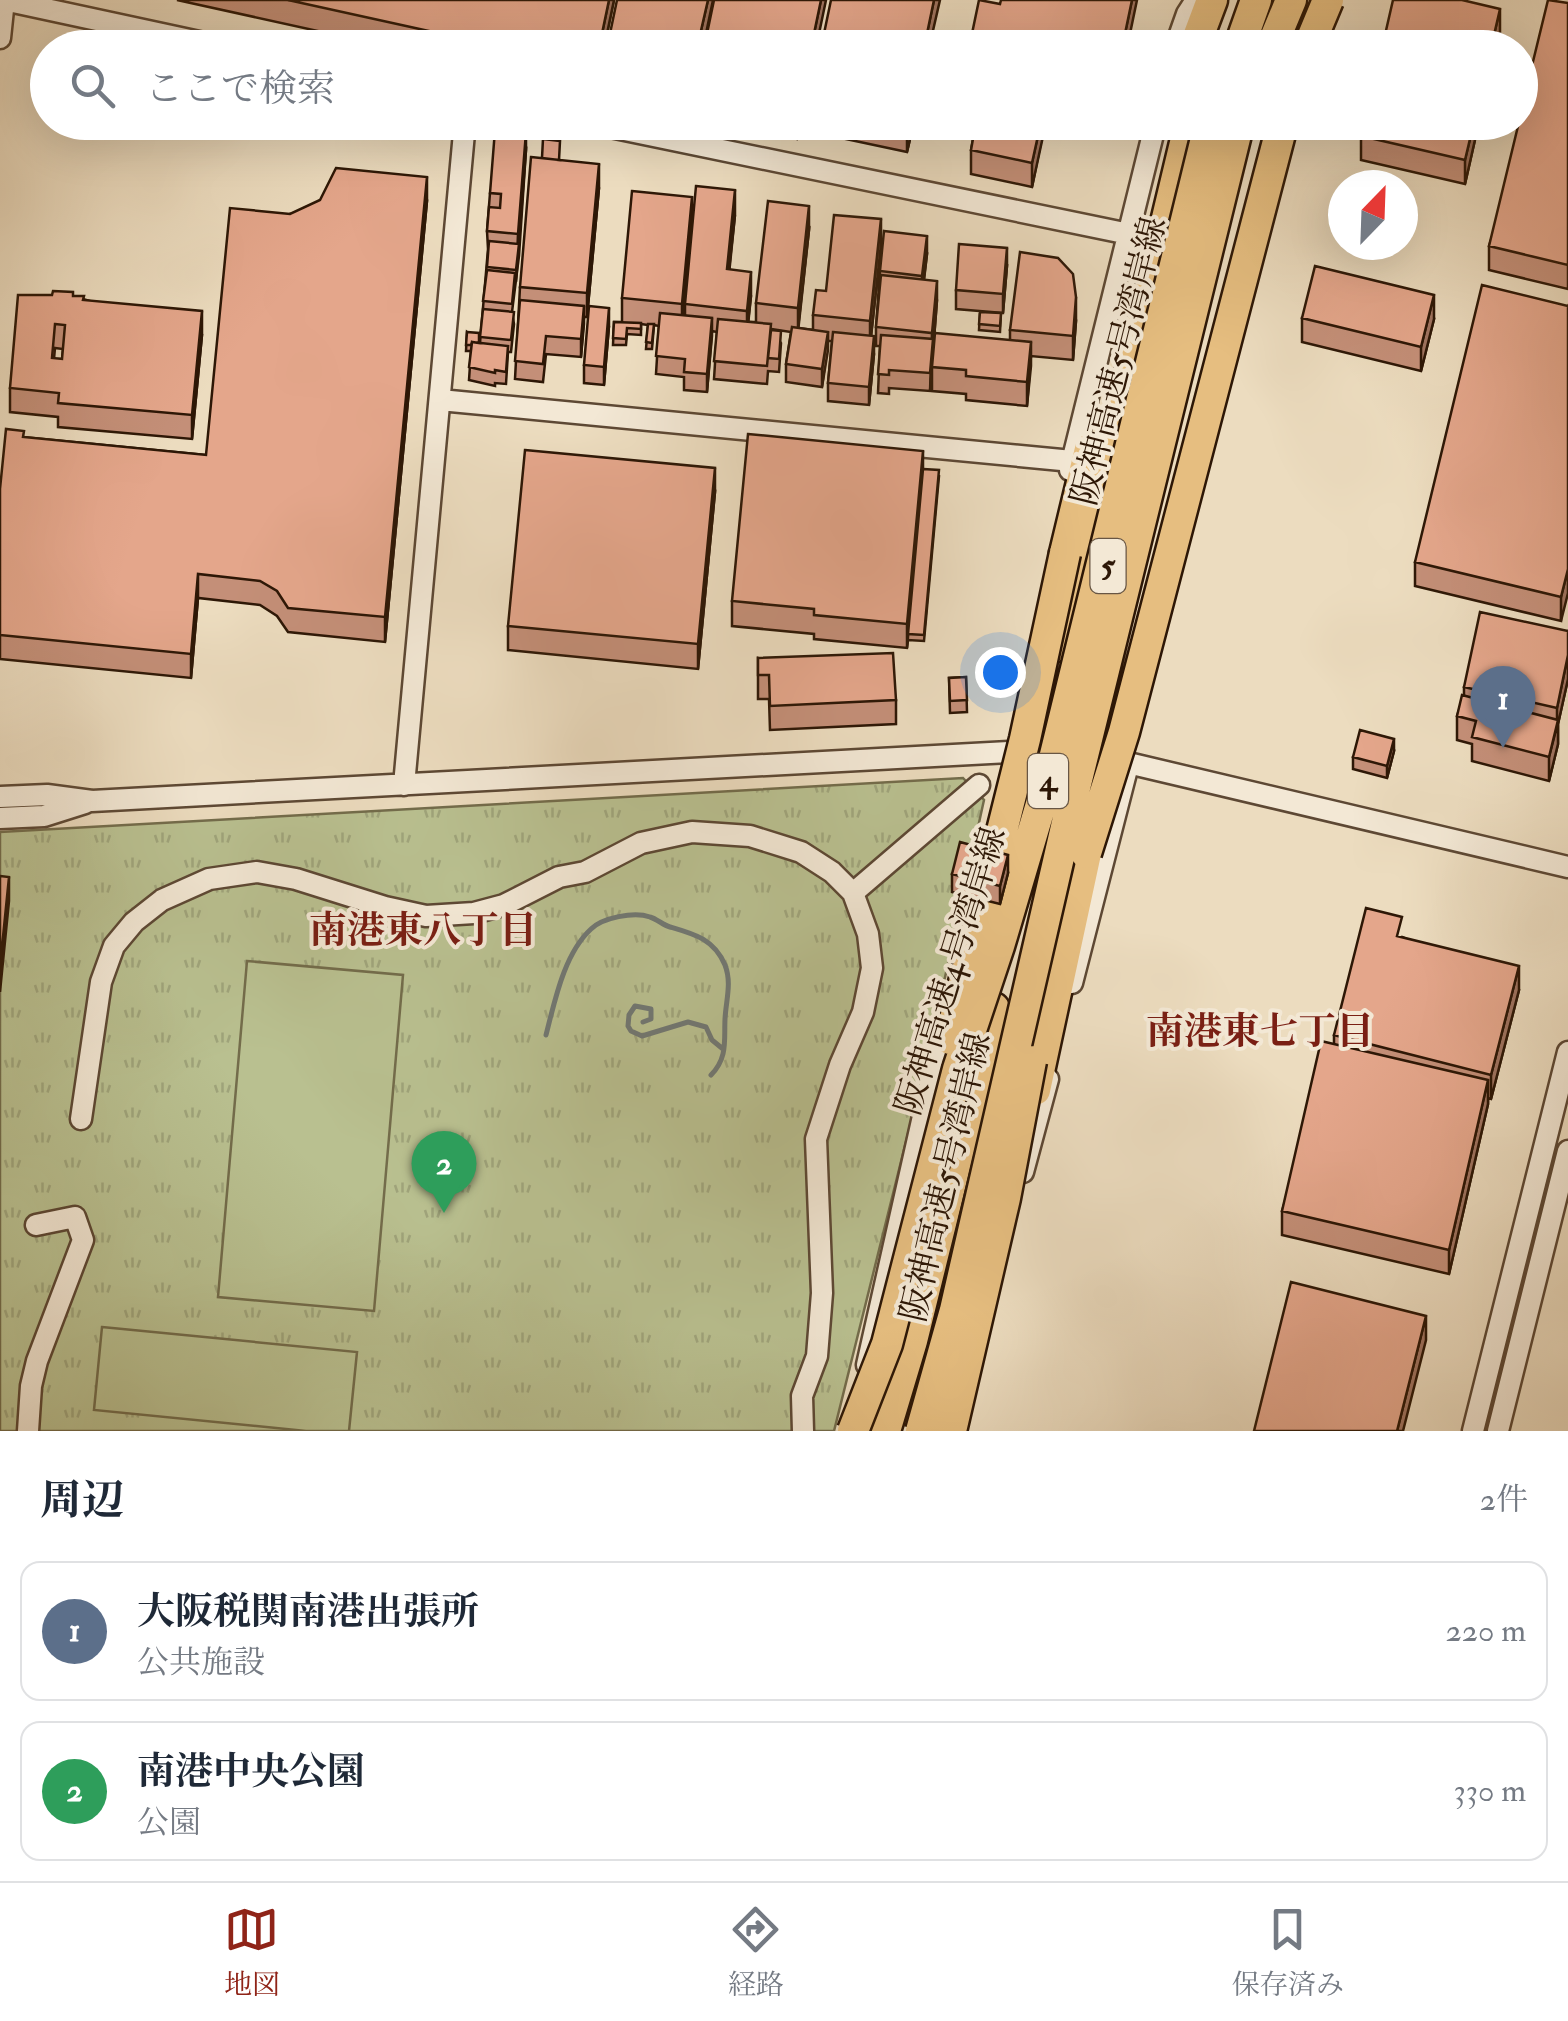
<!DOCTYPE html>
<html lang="ja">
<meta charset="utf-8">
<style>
body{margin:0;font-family:"IM FELL Double Pica","Noto Serif JP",serif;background:#f6f6f7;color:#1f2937}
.compass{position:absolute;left:1328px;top:170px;width:90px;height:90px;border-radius:50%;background:#fff;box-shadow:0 10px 40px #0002;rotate:23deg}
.you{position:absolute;left:1000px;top:672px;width:35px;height:35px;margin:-25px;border:8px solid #fff;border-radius:50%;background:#1a73e8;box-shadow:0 0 0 15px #1a73e833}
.badge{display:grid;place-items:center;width:65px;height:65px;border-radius:50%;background:#8f2418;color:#fff;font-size:32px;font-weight:700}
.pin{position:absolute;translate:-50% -82px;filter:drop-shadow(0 2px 5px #0008)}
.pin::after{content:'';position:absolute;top:52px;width:35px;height:30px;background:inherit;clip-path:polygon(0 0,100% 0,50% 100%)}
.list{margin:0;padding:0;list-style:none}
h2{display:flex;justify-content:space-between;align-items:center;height:130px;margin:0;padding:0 40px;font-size:42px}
h2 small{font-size:32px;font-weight:400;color:#747a83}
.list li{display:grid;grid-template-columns:65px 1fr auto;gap:30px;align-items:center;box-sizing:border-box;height:140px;margin:0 20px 20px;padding:0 20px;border:2px solid #e0e1e3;border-radius:20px}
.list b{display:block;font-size:38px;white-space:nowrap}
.list p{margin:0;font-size:32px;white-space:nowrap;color:#747a83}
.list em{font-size:32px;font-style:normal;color:#747a83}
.icon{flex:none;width:55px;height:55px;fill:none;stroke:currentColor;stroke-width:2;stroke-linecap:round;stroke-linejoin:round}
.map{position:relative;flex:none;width:1568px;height:1431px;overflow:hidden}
.search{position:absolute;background:#fff;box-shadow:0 10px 40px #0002;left:30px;right:30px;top:30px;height:110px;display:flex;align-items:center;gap:25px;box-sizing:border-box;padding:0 35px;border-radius:55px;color:#747a83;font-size:38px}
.sheet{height:450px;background:#fff}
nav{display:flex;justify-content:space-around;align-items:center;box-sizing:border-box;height:140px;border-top:2px solid #e0e1e3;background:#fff;font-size:28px;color:#747a83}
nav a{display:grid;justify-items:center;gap:5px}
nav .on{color:#8f2418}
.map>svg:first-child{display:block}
</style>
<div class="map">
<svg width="1568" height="1431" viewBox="0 0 1568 1431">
<defs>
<pattern id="park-tufts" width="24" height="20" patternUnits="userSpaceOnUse" patternTransform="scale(2.5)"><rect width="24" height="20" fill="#b9c090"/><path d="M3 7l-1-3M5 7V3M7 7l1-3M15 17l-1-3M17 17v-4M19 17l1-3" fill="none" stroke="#9fa47b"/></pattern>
</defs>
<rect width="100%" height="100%" fill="#ecdcbf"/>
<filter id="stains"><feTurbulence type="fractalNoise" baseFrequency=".002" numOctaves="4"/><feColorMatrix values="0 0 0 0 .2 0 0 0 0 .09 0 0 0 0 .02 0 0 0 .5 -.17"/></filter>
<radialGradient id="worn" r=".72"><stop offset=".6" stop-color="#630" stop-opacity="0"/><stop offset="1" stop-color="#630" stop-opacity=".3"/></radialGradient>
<!-- park -->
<path fill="url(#park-tufts)" stroke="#736c4b" stroke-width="2.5" d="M963,778L984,800L931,1041L834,1431H0V832Z"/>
<!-- pitch -->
<path fill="#b9c090" stroke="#736c4b" stroke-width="2.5" d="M247,961L403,975L374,1311L218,1297Z
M102,1327L357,1352L349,1431H306L94,1410Z"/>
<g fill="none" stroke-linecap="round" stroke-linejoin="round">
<!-- stream -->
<path stroke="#717874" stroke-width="5" d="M643,1022L651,1019V1009L635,1006L629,1015L628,1026L631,1031L642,1036L688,1022L706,1027L712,1040L723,1049
M546,1035C555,1000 564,954 591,929C602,918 634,911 650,917C657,919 663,925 670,927C694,934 714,939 725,965C732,983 726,1000 725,1019C724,1040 728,1058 711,1075"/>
<!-- minor casing -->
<g stroke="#5d4834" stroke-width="25">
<path id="minor" d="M4,0L227,48
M0,38L4,0
M1175,48L1187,14L1196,0
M586,122L1129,234
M440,400L1072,461
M1070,470L1156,122
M1102,761L1128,763L1568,867
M404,785L465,122
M0,797L47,795L92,801L1009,752L1033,754
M0,818L44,816L85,803
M853,893L979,785
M1072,983L1127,769
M81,1119L101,982L114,946L134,922L162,900L209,879L257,872L296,879L385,907L426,916L474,913L504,905L559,877L585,872L641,843L692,832L750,836L801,852L832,872L853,893L868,934L872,968L863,1012L840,1065L816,1139L822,1293L817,1356L802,1396L803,1431
M1023,1172L1048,1079
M867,1365L944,1023
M28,1431L31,1386L37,1361L83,1240L75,1217L36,1225
M1473,1431L1568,1052
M1498,1431L1568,1151"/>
</g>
<!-- highway casing -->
<g stroke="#2d1706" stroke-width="35">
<path id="highway" d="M1194,48L1212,0
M1239,48L1256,0
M1271,48L1291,0
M1065,553L1090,449
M1056,646L1086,557L1190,122
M1035,1090L1086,853
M885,1431L912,1341L994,1008"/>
</g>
<!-- minor -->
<use href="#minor" stroke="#f3e8d5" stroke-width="20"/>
<!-- highway -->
<use href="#highway" stroke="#e6be80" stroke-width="30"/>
<!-- highway-bridge casing -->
<g stroke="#2d1706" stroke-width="35" stroke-linecap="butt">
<path id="highway-bridge" d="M1308,48L1328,0
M1086,853L1124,732L1283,122
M950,1039L1025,739L1065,553
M853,1431L887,1344L958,1069L999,946L1052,767L1210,122
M921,1431L955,1310L1074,792L1239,122
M951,1431L1005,1198L1031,1061"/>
</g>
<!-- highway-bridge -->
<use href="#highway-bridge" stroke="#e6be80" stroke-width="30"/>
</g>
<!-- wall -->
<path fill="#c48f78" stroke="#2d1706" stroke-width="2.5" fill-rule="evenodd" d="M177,0H614L604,48H395Z
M1568,3V289L1489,270V246Z
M720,122H801L797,139Z
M808,122H914L907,152L808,131Z
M976,122H1112L1109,136L1045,123L1032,187L971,174V150Z
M1479,122L1465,184L1361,160V136Z
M526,150L519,256L512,312L514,324L511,352H508L506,384L495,383V386L469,380L471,351H466L467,332L480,343L488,249L487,231L490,193Z
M560,160L599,188L587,317H584L581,357L546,354L543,382L515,379L520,287Z
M427,201L385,642L288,632L277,616L260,605L198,598L191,678L0,659V489L24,437L206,455L290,214Z
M735,215L729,270L751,296L748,322H756V303L809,230L798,328L813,330V315L826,291L881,244L871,336L874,354L869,405L828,401V383L832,341H828L822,387L786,382V364L791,332L771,329L781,343L779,372L768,371L767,384L714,379L717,332L712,331L707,392L684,390V377L656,374L659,326L654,325L652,349H646L648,325L641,324V335L627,334L626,345H613L614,322H622V298L692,221L683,315H685V304Z
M927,254L924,280L937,300L930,391L889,388V394L878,393L880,346H876V327L880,271Z
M1007,266L1003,313L956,309V290Z
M73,296L202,335L192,439L58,427V417L10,412V388ZM55,348L63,349L62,359H54Z
M1568,306L1561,621L1415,586V562Z
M980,312L1001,313L1000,332L979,330Z
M1302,318L1434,319L1421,371L1302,342Z
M1076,321L1073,360L1031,356L1027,406L966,400V394L932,391V367L1010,340V330Z
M609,326L604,385L584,383V365Z
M923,469L939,476L924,641L908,640L907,648L814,639V634L732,626V601Z
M715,492L698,669L508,650V626Z
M1568,631V679L1558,724V744L1549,781L1472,761V744L1457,740V716L1464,695V687Z
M758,658L896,700V724L770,730L769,699H758Z
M966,677L967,712L950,713L949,678Z
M1394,751L1387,778L1353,769V757Z
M1008,873L1000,904L952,892V874Z
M1402,937L1519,990L1491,1099L1488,1098V1104L1449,1274L1282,1235V1211L1334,1044V1035Z"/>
<!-- shaded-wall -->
<path fill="#a07461" stroke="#2d1706" stroke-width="2.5" d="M609,0H614L604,48H599Z
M708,0H713L703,48H697Z
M821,0H826L816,48H811Z
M934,0H940L929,48H924Z
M1132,0H1137L1127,48H1122Z
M1500,9V33L1497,48H1491Z
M909,122H914L907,152V128Z
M1041,122H1045V127L1032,187V163Z
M1474,122H1479L1465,184V160Z
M526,132V150L516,282L518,234Z
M599,164V188L587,317V293Z
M427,177V201L385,642V617Z
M735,190V215L727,294V269Z
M692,197V221L682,328V304Z
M809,206V230L798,332V308Z
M881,219V244L870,346V321Z
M927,236V254L922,294V276Z
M1007,248V266L1003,313V294Z
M751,272V296L747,335V311Z
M937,281V300L930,391L932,333Z
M1434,295V319L1421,371V347Z
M1076,297V321L1073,360V336Z
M584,306V324L581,357V339Z
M609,308V326L604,385V367Z
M202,311V335L192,439V415Z
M712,318V336L707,392V374Z
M828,332V350L822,387V369Z
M874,336V354L869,405V387Z
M1031,342V366L1027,406V382Z
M923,451V475L907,648V624Z
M715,468V492L698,669V644Z
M1568,569V593L1561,621V597Z
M198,574V598L191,678V654Z
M1568,655V679L1558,724V744L1549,781V757L1557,726V708Z
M1394,739V751L1387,778V766Z
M1008,855V873L1000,904V886Z
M9,877V901L0,992V967Z
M1519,966V990L1491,1099V1075Z
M1488,1080V1104L1449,1274V1250Z
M1426,1316V1340L1403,1431H1397Z"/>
<!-- building -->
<path fill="#e4a68b" stroke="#2d1706" stroke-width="2.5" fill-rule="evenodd" d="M288,0H609L599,48H506Z
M617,0H708L697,48H607Z
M714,0H821L811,48H704Z
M831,0H934L924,48H821Z
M979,0L1000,4L1001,0H1132L1122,48H969Z
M1393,0H1462L1500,9L1491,48H1382Z
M1548,0L1568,3V265L1489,246L1519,122H1520V115Z
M883,122H909L907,128Z
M976,122H1041L1032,163L971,150Z
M1364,122H1474L1465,160L1361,136Z
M495,130L526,132L518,234L487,231L489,207L500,208L501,194L490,193Z
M543,139L560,141L559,160L542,158Z
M531,157L599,164L587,293L520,287Z
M336,168L427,177L385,617L288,608L277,591L260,581L198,574L191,654L0,635V489L6,429L24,431L23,437L206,455L230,208L290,214L320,200Z
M696,186L735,190L727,269L751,272L747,311L685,304Z
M632,191L692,197L682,304L622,298Z
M768,201L809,206L798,308L756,303Z
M834,215L881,219L870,321L813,315L816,290L826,291Z
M884,231L927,236L922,276L880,271Z
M489,241L519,244L516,270L487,267Z
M959,244L1007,248L1003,294L956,290Z
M1020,252L1058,258L1073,274L1076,297L1073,336L1010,330Z
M1315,266L1434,295L1421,347L1302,318Z
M487,270L515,273L512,304L483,301Z
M881,275L937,281L932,333L876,327Z
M1482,285L1568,306V569L1561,597L1415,562Z
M53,291L73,292V296H84L83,300L202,311L192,415L58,403L59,393L10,388L18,295H52ZM55,324L65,325L62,359L52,358Z
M520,300L584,306L581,339L546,336L543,364L515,361Z
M589,306L609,308L604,367L584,365Z
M483,309L514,312L511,340L480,337Z
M980,312L1001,313L1000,326L979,324Z
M660,313L712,318L707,374L684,372L685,359L656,356Z
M718,319L771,324L767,366L714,361Z
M614,322L641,323V329L627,328L626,339L613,338Z
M648,324H654L652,343L646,342Z
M792,327L828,332L822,369L786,364Z
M771,330L781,331L779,359L768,358Z
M467,332L479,333V343L472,342L471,345H466Z
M833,332L874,336L869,387L828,383Z
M935,333L1031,342L1027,382L966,376V370L932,367Z
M881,335L933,339L930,373L889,370V375L878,374Z
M472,342L508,346L506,372L495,370V373L469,367Z
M748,434L923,451L907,624L814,615V609L732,601Z
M525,450L715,468L698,644L508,626Z
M923,469L939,470L924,635L908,634Z
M1480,612L1568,631V655L1557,708L1464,687Z
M893,653L896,700L770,706L769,675H758V658Z
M966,677L967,700L950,701L949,678Z
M1462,695L1558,720L1549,757L1472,737L1476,721L1457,716Z
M1360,730L1394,739L1387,766L1353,757Z
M960,842L1008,855L1000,886L952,874Z
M0,876L9,877L0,967Z
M1366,908L1402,917L1397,936L1519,966L1491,1075L1334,1035Z
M1321,1041L1488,1080L1449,1250L1282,1211Z
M1291,1282L1426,1316L1397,1431H1254Z"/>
<g text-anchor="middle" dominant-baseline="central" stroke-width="8" stroke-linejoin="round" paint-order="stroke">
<!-- shield labels -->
<g fill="#f3e8d5" stroke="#685644" stroke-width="2.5">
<rect x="1090.5" y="539" width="35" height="54" rx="8"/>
<rect x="1028" y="754" width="40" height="54" rx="8"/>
</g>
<g font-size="32" font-weight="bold" fill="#2d1706">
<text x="1108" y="566">5</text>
<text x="1048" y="781">4</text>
</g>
<!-- street labels -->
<g font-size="35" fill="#2d1706" stroke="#f3e8d5">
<text transform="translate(1119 361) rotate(-76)">阪神高速5号湾岸線</text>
<text transform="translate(951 971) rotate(-73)">阪神高速4号湾岸線</text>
<text transform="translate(946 1177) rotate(-77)">阪神高速5号湾岸線</text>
</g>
<!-- neighbourhood labels -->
<g font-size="38" font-weight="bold" fill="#7a1f14" stroke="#f3e8d5">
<text x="423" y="931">南港東八丁目</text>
<text x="1260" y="1032">南港東七丁目</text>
</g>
</g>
<rect width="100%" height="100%" filter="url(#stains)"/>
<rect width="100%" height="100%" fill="url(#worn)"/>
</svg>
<svg class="compass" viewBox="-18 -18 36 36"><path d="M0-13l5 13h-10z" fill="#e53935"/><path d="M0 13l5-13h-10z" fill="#747a83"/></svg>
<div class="you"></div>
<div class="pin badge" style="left:1503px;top:748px;background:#5c6f8a">1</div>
<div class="pin badge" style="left:444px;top:1213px;background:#2e9e5b">2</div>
<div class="search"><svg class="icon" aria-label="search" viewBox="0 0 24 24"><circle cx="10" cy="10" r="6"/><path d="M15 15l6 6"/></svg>ここで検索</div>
</div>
<section class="sheet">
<h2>周辺<small>2件</small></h2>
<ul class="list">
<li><span class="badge" style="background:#5c6f8a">1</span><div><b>大阪税関南港出張所</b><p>公共施設</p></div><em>220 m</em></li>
<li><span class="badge" style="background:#2e9e5b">2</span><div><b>南港中央公園</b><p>公園</p></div><em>330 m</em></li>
</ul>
</section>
<nav>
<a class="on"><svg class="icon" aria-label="map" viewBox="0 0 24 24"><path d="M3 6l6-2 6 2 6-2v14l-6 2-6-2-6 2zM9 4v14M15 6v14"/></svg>地図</a>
<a><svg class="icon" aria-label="directions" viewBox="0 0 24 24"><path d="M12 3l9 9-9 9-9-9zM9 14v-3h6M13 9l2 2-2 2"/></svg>経路</a>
<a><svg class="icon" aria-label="saved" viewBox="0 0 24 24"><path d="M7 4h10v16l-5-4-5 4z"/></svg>保存済み</a>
</nav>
